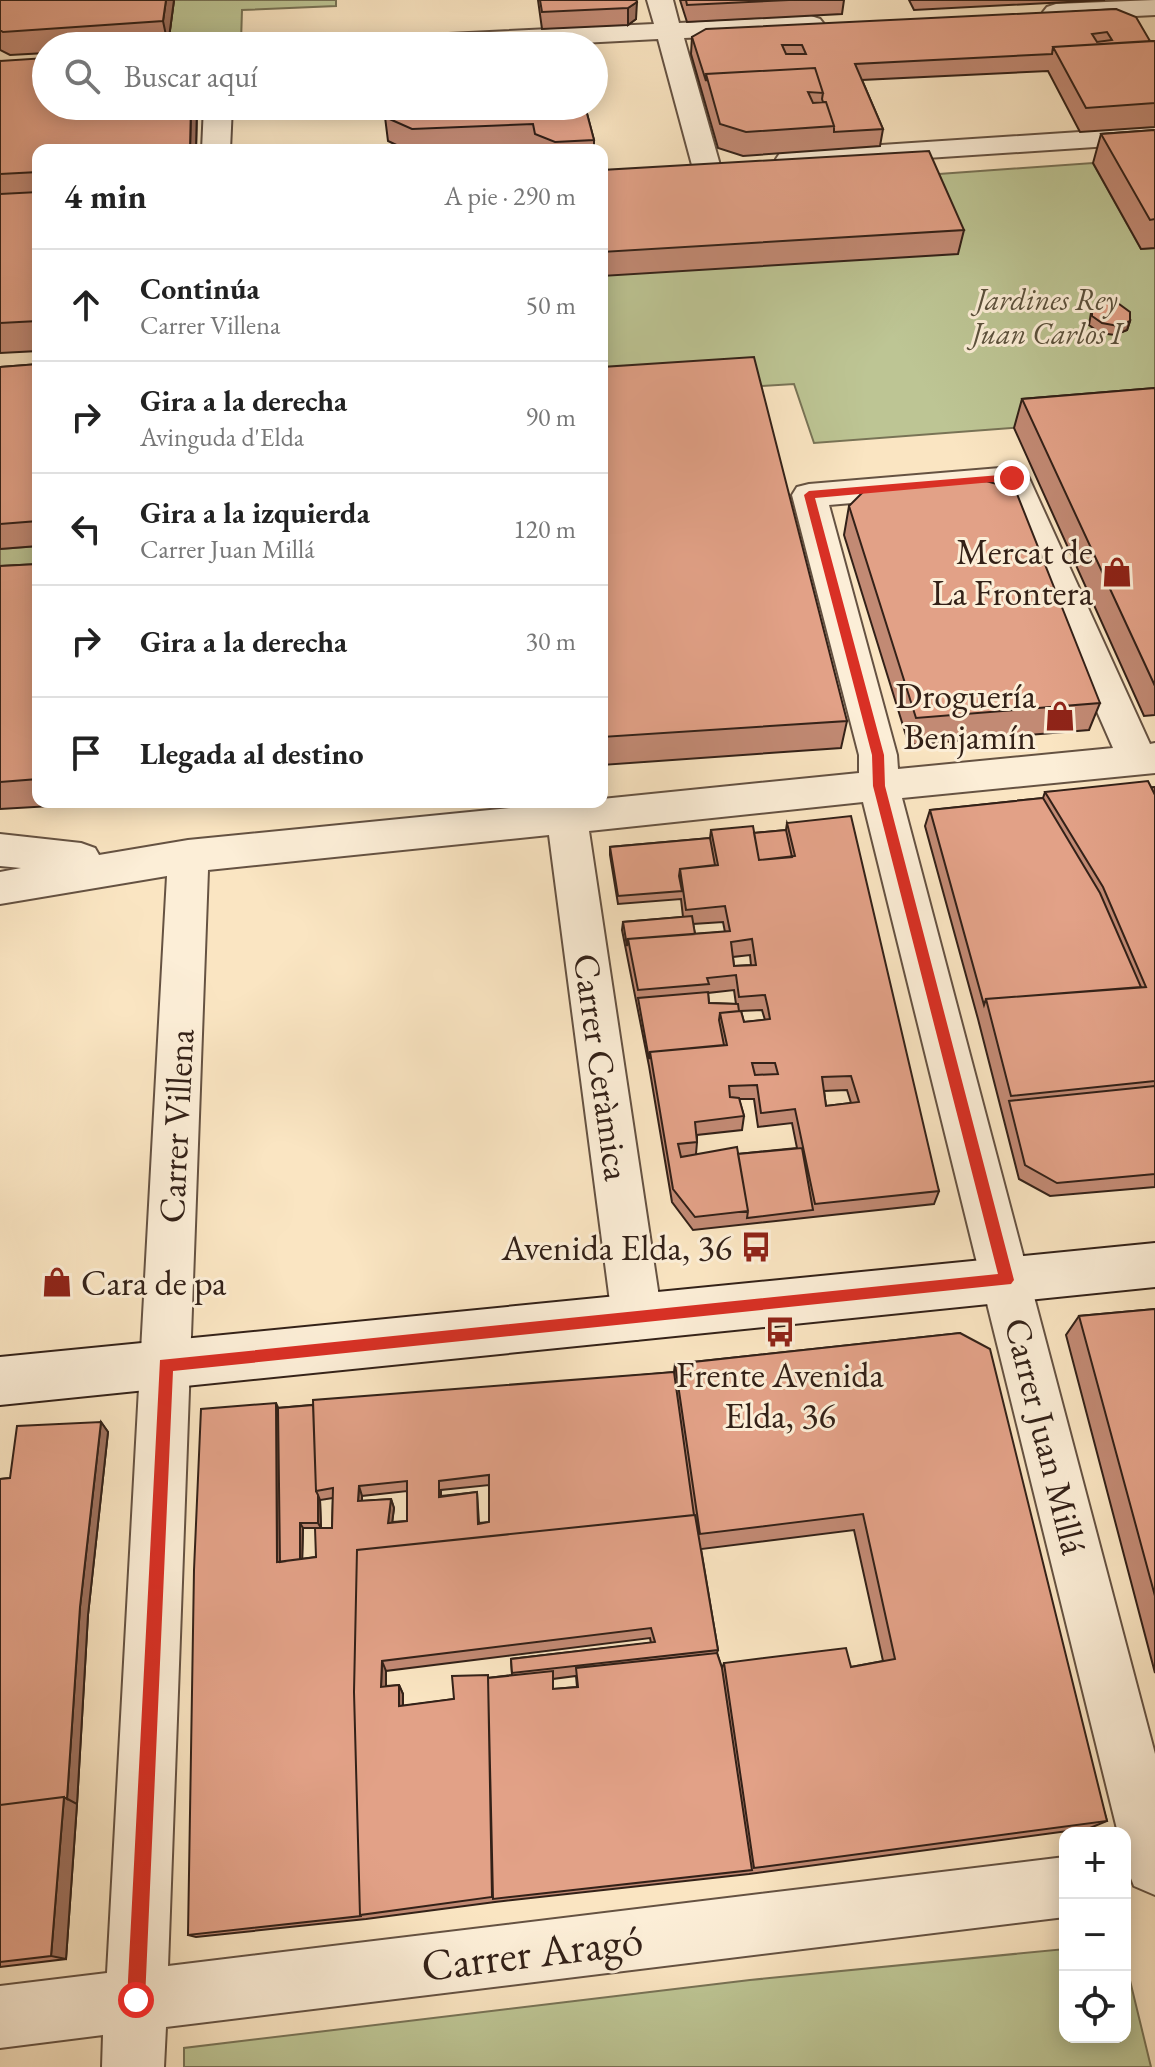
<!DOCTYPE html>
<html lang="es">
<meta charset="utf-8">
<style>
body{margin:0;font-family:"EB Garamond",serif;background:#f6f6f6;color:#222}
.controls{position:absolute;right:24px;bottom:24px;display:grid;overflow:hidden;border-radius:16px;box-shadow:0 4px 20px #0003}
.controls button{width:72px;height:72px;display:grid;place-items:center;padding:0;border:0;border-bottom:2px solid #e0e0e0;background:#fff;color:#222;font:40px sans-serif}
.stop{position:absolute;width:24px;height:24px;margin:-18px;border:6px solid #d93025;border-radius:50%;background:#fff}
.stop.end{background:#d93025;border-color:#fff;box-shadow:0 2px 8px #0008}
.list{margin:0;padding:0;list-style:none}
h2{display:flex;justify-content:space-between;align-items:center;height:104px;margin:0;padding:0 32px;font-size:34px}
h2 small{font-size:26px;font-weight:400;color:#767676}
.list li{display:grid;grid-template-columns:52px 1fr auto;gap:24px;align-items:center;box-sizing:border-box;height:112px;padding:0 32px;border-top:2px solid #e0e0e0}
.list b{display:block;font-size:30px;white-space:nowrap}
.list p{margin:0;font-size:26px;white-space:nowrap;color:#767676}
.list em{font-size:26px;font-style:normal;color:#767676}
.icon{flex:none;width:44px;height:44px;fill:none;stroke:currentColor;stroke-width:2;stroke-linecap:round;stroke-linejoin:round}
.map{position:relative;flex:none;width:1155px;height:2067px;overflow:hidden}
.search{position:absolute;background:#fff;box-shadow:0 4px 20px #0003;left:32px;top:32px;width:576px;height:88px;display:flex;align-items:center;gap:20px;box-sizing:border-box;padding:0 28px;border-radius:44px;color:#767676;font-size:30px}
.panel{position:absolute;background:#fff;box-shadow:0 4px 20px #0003;left:32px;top:144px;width:576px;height:664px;border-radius:16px}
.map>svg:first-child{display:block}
</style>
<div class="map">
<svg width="1155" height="2067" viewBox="0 0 1155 2067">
<rect width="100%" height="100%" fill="#fae5c2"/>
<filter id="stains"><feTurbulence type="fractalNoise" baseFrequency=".0025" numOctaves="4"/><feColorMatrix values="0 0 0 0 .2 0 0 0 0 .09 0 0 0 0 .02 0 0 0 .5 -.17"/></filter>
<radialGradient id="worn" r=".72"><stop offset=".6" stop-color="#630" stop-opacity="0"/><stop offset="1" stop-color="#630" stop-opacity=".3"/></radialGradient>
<!-- green -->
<path fill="#bdc594" stroke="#787356" stroke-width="2" d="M174,0H336V6L242,10L241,42L168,45Z
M1093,163L1141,249L1155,248V417L814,443L794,384L602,396V276L925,175Z
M38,546V593L0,595V549Z
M1065,1949V2037H1125V1960L1151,2067H184V2048L750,1980Z"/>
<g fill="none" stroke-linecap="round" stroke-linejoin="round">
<!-- street casing -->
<g stroke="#655242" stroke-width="4">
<path id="street" d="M647,0H673L679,23L811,16L820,19L824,24L820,29L811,32L684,38L720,165L716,171L706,173L696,171L692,165L658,39L524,46H353L357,40L366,38L654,24Z
M1155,0V15L1056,20L1047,17L1043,12L1047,7L1056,4Z
M204,106H232L230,150H202Z
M1155,127V143L790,167L780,165L776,159L780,153L790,151Z
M1012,467L1024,470L1029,478L1150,744L1155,743V773L902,798L1155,1754V1895L1134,1886L1125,1863V1833H1118L863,802L589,831L662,1317L654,1333L637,1340L620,1333L612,1317L549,835L208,870L168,1966L1065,1857V1917L166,2027L164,2067H102L103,2035L0,2048V1986L107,1973L167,876L0,904V872L21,868L0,866V834L81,843L95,848L99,855L188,840L570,802H602V799L859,773V755L792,495L797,487L809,484ZM1000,490L1113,748L898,769L897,755L829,505Z"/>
</g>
<!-- secondary casing -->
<g stroke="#332118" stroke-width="4">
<path id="secondary" d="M1155,1243V1287L0,1405V1357Z"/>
</g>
<!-- street -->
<use href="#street" fill="#fceed7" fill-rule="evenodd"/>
<!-- secondary -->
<use href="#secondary" fill="#fceed7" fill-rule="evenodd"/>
</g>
<!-- wall -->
<path fill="#c28a74" stroke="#332118" stroke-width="2" fill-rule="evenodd" d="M0,0H174L168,45L46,46V53L10,55L0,50Z
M538,0H636V19L628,25L542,29Z
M680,0H844L842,14L687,22Z
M909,0H1105L914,10Z
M1116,9L1150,41H1155V127L1080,132L1048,71L862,80L883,129L880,146L743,156L718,148L691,54L692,37Z
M0,61L46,106H197L196,150H38V351L0,353Z
M585,106L594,140V150H534L533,148L496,150H407L388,141L385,117Z
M1155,130V248L1141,249L1093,163L1101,134Z
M602,170L964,230L958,254L602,276Z
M1092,307L1130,321L1127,330L1115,335L1100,333L1089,325Z
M38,364V546L0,549V367Z
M602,367L847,721L841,748L602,765Z
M1155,388V715L1144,716L1014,428L1022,399Z
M849,506L1100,703L1089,730L909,745L844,535Z
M38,564V802H120L0,809V566Z
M1155,787V1187L1050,1196L1019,1179L978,1019L925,826L930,810L1043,798L1045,792Z
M787,823L939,1191L934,1204L693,1230L672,1202L649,1066L622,930L623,922L683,917L681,899L618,904L610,855V847L710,838L711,830L754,833L786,830ZM723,922L725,932L695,934L693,924ZM750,955L751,965L734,966L733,957ZM734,990L736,1004L709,1003L708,993ZM762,1010L765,1020L744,1022L741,1011ZM847,1090L851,1103L826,1106L824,1091ZM739,1099H754L758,1127L792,1123L797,1148L738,1154H696L697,1142V1135L742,1130L744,1116Z
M1155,1309V1673L1066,1335L1079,1316Z
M960,1333L1107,1821L1090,1828L749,1874L495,1902L366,1919L196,1937L188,1935L278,1408L674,1372L675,1364ZM489,1485V1522L479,1523L477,1492L441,1496V1490ZM407,1491V1521L392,1522L394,1508L391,1499L362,1501V1496ZM333,1498L332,1528L316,1557L302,1559L303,1528H321L320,1500ZM854,1530L883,1661L851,1667L724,1663L722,1668L717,1653L718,1650L701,1549ZM650,1638L651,1643L511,1659L512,1675L488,1678L454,1699L403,1706V1694L399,1685L386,1686V1671ZM576,1676L577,1687L553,1689V1679Z
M101,1422L108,1432L88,1615L77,1804L66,1959L0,1967V1479L10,1478Z"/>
<!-- shaded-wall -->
<path fill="#9e715e" stroke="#332118" stroke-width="2" d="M166,0H174L168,45L163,21Z
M637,2L636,19L628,25V8Z
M191,106H197L196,150H190Z
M1130,321L1127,330L1115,335L1118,326Z
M276,1403L281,1414L280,1566L277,1562Z
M101,1422L108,1432L88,1615L77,1804L67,1799L80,1607Z
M359,1486L362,1496V1510L358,1501Z
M318,1495L320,1500L321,1528L318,1523Z
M391,1499L394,1508L391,1532L388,1523Z
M300,1523L303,1528L302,1569L300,1564Z
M382,1661L386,1671V1696L381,1687Z
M399,1685L403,1694V1715L399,1706Z
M64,1797L77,1804L66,1959L51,1956Z"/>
<!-- building -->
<path fill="#e2a187" stroke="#332118" stroke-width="2" fill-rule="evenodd" d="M0,0H166L163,21L3,32L0,30Z
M540,0H636L637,2L628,8L542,12Z
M686,0H789L687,5Z
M1116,9L1136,17L1150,41L1053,47L1052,54L855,64L883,129L834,132V126L826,102H823L822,99L823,93L815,68L706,74V81L692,37L706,29ZM1107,32L1112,40L1097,42L1092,34ZM782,45H802L806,54H786Z
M1155,41V103L1086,108L1053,47Z
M46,58V106H191L190,150H38V172L0,174V61Z
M815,68L823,93L808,92L813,103L826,102L834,126L746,132L720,124L706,74Z
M385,106H585L594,140L555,142L535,134L533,124L412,129L385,117Z
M1155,130V219L1150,220L1101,134Z
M929,151L964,230L602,252V170Z
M38,192V321L0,323V194Z
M1104,302L1119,304L1130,312V321L1118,326L1102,323L1092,316V307Z
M754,357L847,721L602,737V367Z
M38,364V521L0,524V367Z
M1155,388V686L1022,399Z
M986,481L1015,489L1100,703L916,718L849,506L866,489Z
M38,564V779L0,782V566Z
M1148,781L1155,795V1081L1011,1096L986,999L1146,987L1103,887L1045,792Z
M1043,798L1100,893L1141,987L986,999L984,1005L930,810Z
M851,816L939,1191L815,1204L795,1109L761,1113L757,1085L729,1086L730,1097L739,1098L744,1116L695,1122L697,1142L678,1144L681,1157L737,1147L748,1211L695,1217L673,1189L650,1052L727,1045L720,1013L741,1011L744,1022L770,1019L768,1008L765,995L739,997L736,975L707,978L709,984L638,990L628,939L730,931L725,906L686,910L680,869L718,865L711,830L753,826L759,860L795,856L787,823ZM752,939L756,965L734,966L731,942ZM752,1063H775L778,1074L755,1075ZM851,1076L859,1102L826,1106L822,1077Z
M786,830L792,857L759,860L754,833Z
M710,838L715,865L680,869L679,876L682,891L618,896L610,847Z
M692,916L695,934L628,939L627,946L623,922Z
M708,992L709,1003L738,1004L739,1011L720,1013L719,1020L724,1045L650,1052L649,1059L638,998Z
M1155,1086V1174L1057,1183L1025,1165L1009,1101Z
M802,1148L813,1210L747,1218L748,1211L738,1154Z
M1155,1309V1596L1079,1316Z
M960,1333L990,1349L1107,1821L754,1868L724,1663L846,1648L851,1667L895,1659L863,1514L700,1534L675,1364Z
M674,1372L694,1515L357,1550L354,1692L360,1915H361V1916L188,1935L194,1570L201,1409L276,1403L277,1562L316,1557L315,1528H332L333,1488L316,1491L313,1400ZM489,1475V1522L478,1524L477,1492L439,1497V1481ZM407,1481V1521L388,1523L391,1499L358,1501L359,1486Z
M313,1405L316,1491L318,1495V1523H300V1559L280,1562L278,1408Z
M101,1422L80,1607L67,1799L64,1797L0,1805V1479L10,1478L17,1426Z
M695,1515L718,1650L512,1673L511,1659L655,1642L651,1628L382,1661L381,1687L399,1685V1706L454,1699L452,1676L488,1675L492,1897L360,1915L354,1692L357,1550Z
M717,1653L722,1668L752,1870L493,1899L488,1678L553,1671V1689L578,1687L576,1668Z
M64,1797L51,1956L0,1962V1805Z"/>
<!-- route -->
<path fill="#d93025" d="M1012,474L1015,475V480L815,498L884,755L885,786L1014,1280L1011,1284L173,1371L145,2000L142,2007L136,2009L130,2007L127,2000L160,1360L998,1274L873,786L872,755L804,495L809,491Z"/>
<!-- icons -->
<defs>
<g id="shop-bare" transform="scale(2.4)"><path d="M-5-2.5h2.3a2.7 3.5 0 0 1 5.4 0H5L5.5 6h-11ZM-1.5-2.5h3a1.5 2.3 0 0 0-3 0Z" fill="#8f2418" stroke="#fceed7" stroke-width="2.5" paint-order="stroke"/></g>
<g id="bus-bare" transform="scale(2.4)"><path d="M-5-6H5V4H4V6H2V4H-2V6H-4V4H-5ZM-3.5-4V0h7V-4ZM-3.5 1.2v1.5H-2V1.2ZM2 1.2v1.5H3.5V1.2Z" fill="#8f2418" stroke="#fceed7" stroke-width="2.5" paint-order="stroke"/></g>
</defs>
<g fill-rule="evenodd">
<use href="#shop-bare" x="1117" y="572"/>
<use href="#shop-bare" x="1060" y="716"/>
<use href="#bus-bare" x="756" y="1247"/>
<use href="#shop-bare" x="57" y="1282"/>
<use href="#bus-bare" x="780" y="1332"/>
</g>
<g text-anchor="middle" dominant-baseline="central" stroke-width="6" stroke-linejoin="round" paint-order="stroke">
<!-- far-park labels -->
<g font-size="30" font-style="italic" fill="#5c523d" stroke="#fceed7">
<text x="1047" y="299">Jardines Rey<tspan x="1047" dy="34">Juan Carlos I</tspan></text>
</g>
<!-- poi labels -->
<g font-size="36" fill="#332118" stroke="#fceed7" text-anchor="end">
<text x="1093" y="551">Mercat de<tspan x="1093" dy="41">La Frontera</tspan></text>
<text x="1036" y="695">Droguería<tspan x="1036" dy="41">Benjamín</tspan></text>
<text x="732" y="1247">Avenida Elda, 36</text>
<text x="81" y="1282" text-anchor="start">Cara de pa</text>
<text x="780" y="1374" text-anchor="middle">Frente Avenida<tspan x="780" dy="41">Elda, 36</tspan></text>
</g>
<!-- street labels -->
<g font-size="36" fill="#332118" stroke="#fceed7">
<text transform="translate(602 1067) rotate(82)">Carrer Ceràmica</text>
<text transform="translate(176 1126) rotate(-87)">Carrer Villena</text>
<text transform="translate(1046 1436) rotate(76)">Carrer Juan Millá</text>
</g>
<!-- near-street labels -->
<g font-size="44" fill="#332118" stroke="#fceed7">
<text transform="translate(532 1952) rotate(-7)">Carrer Aragó</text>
</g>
</g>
<rect width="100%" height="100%" filter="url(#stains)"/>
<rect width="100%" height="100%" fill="url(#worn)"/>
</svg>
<div class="controls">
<button>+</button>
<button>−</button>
<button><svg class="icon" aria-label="locate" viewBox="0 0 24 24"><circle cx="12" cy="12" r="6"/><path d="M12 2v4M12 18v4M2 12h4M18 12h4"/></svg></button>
</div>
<div class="stop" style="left:136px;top:2000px"></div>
<div class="stop end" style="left:1012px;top:478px"></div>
<div class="search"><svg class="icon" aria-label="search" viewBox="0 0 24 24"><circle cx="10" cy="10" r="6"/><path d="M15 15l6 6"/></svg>Buscar aquí</div>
<section class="panel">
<h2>4 min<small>A pie · 290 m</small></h2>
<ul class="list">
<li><svg class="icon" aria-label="ahead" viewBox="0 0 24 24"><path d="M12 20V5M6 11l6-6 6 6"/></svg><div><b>Continúa</b><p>Carrer Villena</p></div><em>50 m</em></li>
<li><svg class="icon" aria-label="right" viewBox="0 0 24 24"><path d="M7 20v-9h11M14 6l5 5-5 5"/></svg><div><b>Gira a la derecha</b><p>Avinguda d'Elda</p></div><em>90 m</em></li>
<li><svg class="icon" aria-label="left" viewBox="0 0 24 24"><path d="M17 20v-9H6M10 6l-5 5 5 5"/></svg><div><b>Gira a la izquierda</b><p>Carrer Juan Millá</p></div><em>120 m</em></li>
<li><svg class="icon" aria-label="right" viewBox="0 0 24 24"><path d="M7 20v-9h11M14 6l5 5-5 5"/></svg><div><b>Gira a la derecha</b></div><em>30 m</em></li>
<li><svg class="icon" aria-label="arrive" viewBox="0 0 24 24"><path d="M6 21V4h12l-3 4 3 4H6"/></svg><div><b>Llegada al destino</b></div></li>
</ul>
</section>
</div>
